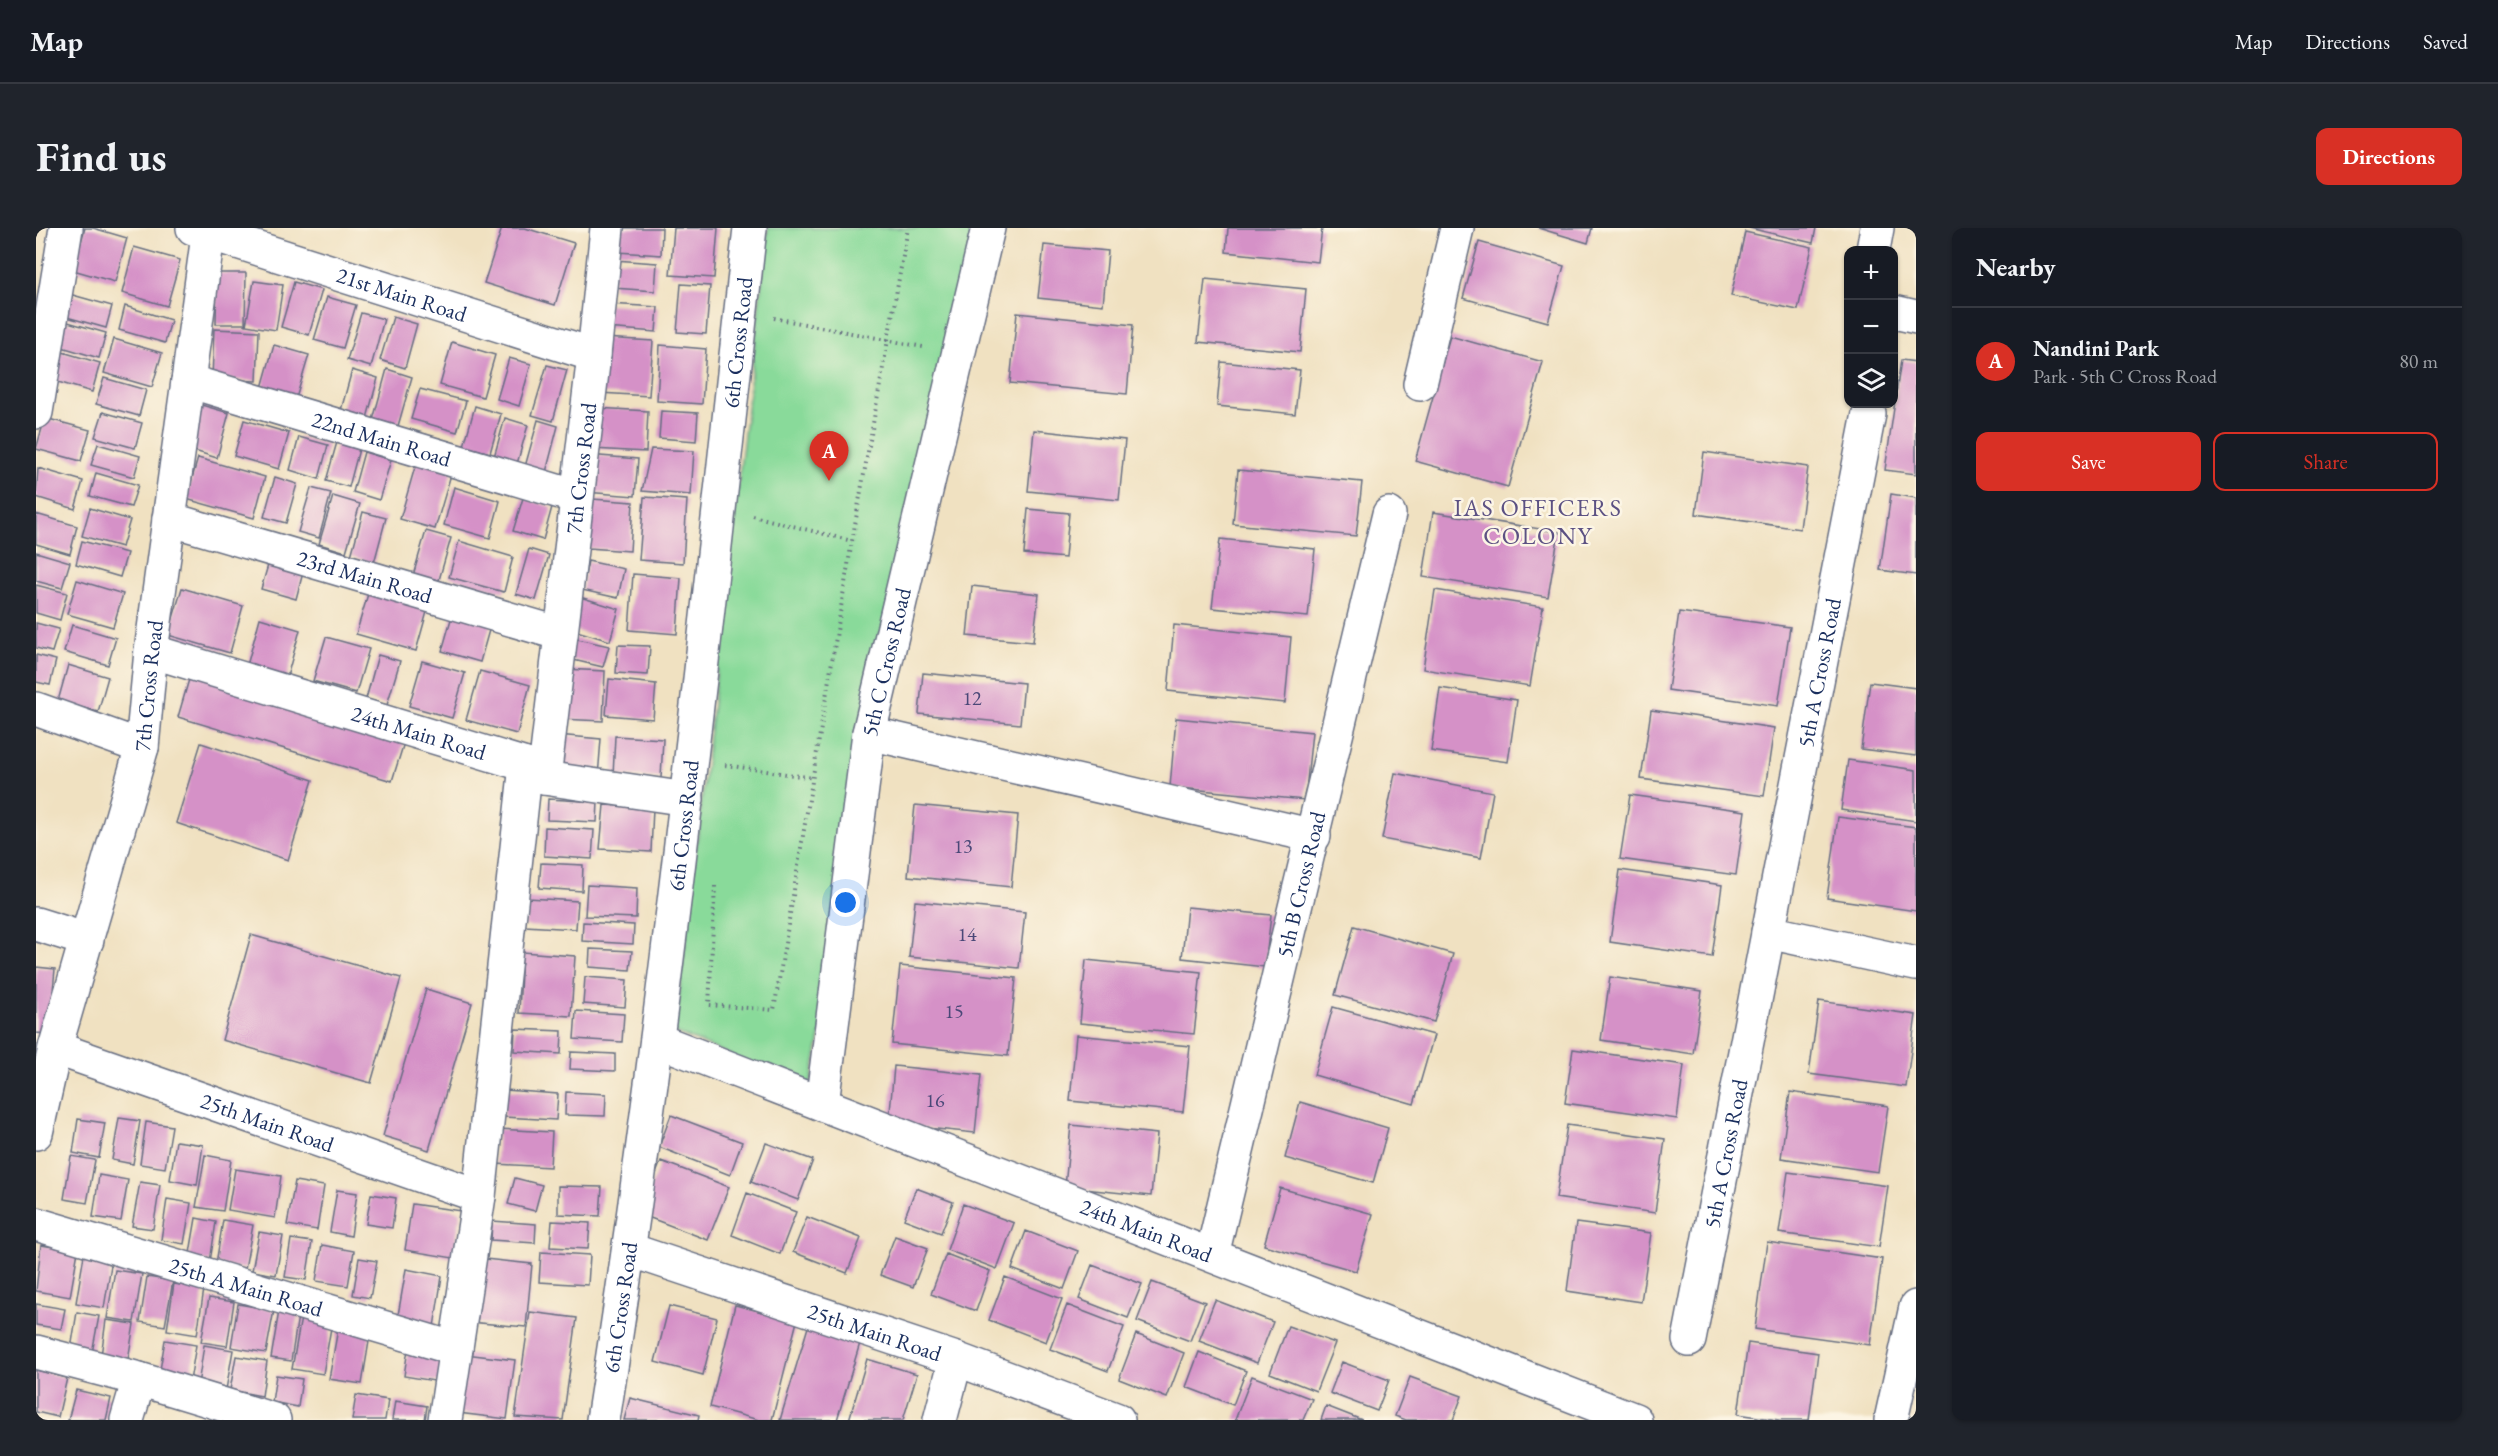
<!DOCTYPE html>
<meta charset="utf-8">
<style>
body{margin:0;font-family:"EB Garamond",serif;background:#20242c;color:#f1f3f6}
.controls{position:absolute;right:18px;top:18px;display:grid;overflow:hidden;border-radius:12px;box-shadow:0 2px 4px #0004}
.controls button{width:54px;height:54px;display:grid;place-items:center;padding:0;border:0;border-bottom:2px solid #363941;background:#171b24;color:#f1f3f6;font:30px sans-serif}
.you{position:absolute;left:810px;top:675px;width:21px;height:21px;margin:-15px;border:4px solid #fff;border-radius:50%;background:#1a73e8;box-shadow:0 0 0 9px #1a73e833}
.badge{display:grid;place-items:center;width:39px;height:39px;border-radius:50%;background:#d93025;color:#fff;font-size:20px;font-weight:700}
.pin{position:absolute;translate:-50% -50px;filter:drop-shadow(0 2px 3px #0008)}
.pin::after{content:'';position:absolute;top:32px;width:21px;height:18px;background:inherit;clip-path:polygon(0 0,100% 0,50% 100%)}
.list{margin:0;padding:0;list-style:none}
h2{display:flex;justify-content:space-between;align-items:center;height:78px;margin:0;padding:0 24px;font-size:26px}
h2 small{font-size:20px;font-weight:400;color:#9ea1a6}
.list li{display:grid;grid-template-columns:39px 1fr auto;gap:18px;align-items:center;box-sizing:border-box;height:108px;padding:0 24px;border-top:2px solid #363941}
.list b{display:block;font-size:22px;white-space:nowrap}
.list p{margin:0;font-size:20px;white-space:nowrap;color:#9ea1a6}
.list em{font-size:20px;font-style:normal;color:#9ea1a6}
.actions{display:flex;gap:12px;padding:18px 24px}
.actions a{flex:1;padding:14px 0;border:2px solid #d93025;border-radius:12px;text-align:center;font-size:21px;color:#d93025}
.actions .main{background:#d93025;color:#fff}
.icon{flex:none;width:33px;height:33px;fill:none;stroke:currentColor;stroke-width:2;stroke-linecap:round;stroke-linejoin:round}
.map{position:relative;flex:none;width:1880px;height:1192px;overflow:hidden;border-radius:12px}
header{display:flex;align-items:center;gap:36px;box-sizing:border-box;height:84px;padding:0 30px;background:#171b24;border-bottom:2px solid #363941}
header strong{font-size:28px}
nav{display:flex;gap:33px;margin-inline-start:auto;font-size:21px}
.intro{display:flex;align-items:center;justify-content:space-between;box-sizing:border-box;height:144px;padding:0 36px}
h1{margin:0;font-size:42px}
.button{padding:15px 27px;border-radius:12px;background:#d93025;color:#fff;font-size:21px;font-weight:700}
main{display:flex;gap:36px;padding:0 36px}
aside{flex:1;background:#171b24;border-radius:12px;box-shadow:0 2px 4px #0004}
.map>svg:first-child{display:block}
</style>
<header>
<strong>Map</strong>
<nav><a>Map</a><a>Directions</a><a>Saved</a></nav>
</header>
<div class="intro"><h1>Find us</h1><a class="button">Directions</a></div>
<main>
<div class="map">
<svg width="1880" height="1192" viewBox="0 0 1880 1192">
<rect width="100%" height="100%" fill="#fcf5e5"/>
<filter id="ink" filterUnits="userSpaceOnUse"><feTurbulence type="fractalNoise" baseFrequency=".0167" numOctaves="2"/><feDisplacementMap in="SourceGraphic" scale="12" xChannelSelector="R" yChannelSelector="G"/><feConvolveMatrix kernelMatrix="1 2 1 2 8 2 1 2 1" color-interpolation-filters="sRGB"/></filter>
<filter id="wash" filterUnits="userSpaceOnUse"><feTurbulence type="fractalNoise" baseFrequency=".008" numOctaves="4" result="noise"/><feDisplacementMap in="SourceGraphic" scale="24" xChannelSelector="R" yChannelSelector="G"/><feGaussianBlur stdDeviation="1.35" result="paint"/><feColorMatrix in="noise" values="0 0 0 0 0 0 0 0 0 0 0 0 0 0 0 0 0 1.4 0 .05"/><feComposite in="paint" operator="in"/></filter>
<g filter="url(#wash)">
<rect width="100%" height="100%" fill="#f0e1c1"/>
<!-- green -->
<path fill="#89da9a" stroke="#52847c" stroke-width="1.5" d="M732,0H943L774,860L639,804Z"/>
<g id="blocks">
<!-- building -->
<path fill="#d591c7" d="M49,0H57L91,10L79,54L37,42Z
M466,0H489L538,15L519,77L448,55Z
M583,0H626L625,27L582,24Z
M638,0H682L678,50L634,47Z
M1192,0H1286L1282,34L1190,24Z
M1502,0H1556L1552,15Z
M1713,0H1780L1777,15Z
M1709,4L1776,19L1762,82L1695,68Z
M1443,14L1528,38L1512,94L1427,70Z
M1008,17L1072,23L1067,77L1002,70Z
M98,19L144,32L131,78L86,65Z
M578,32L621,35L619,63L577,60Z
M181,45H210L209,96H180Z
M1169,51L1270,61L1264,124L1162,114Z
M218,53L247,57L240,102L210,97Z
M258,54L286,62L273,107L245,99Z
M645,56L674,58L670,106L641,104Z
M26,64L76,78L70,100L20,86Z
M291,69L320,77L307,120L278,112Z
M572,76L622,79L620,104L570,100Z
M89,78L135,92L129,115L83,102Z
M325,85L348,91L335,139L311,132Z
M981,85L1097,97L1091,166L974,155Z
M357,89L381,96L369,140L344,132Z
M25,92L70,105L63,130L19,117Z
M178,101L223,103L221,153L176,151Z
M1414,108L1507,134L1472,259L1379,233Z
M568,110L617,113L613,168L564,165Z
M78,111L126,125L116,159L68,145Z
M416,114L459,127L447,169L404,157Z
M238,117L273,127L258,177L224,167Z
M624,117L670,121L666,176L621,173Z
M23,123L64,135L56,164L15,152Z
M473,130L495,136L483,178L461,171Z
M1865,132L1880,134V246L1849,242Z
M1185,134L1264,142L1259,186L1181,178Z
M511,137L531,142L517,193L496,187Z
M351,141L376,149L362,198L337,192Z
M316,142L342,150L330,194L304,186Z
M68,150L110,162L103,188L60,176Z
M384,161L430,173L421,204L375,191Z
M162,176L193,185L181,230L149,220Z
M439,178L465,186L454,225L428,218Z
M560,180L612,183L610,224L557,221Z
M625,183L662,185L660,213L623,210Z
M67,184L106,195L99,220L59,209Z
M9,190L54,202L45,233L0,221Z
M469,190L492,197L479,243L456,236Z
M208,192L253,205L243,241L198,228Z
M502,192L522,198L508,252L487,246Z
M998,202L1089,212L1083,272L992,263Z
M263,209L292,217L283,251L254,242Z
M301,214L323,221L313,259L290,253Z
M62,216L104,228L98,249L55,237Z
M615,221L658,223L655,267L606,263Z
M328,224L355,232L343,272L317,264Z
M1668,224L1772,239L1764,301L1660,286Z
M551,227L602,231L599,268L549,264Z
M162,230L229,249L218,290L150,271Z
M381,232L416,243L399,301L364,291Z
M2,240L47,253L39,281L0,269Z
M1202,242L1326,254L1320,308L1197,296Z
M60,245L102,257L95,279L54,268Z
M239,249L261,256L250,295L228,289Z
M418,259L464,273L454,310L408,297Z
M275,260L295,265L283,310L262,304Z
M1855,266L1880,270V347L1844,342Z
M297,268L324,276L310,324L283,316Z
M608,269L651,272L647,335L603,332Z
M487,270L516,279L507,312L477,303Z
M556,271L597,274L594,323L552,320Z
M54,280L94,292L86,319L46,308Z
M992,281L1033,285L1029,330L988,326Z
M327,284L350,290L338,335L315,328Z
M1397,284L1523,304L1512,369L1387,349Z
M0,286L41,298L34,326L0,316Z
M390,303L415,310L401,359L376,351Z
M1184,311L1279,321L1272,389L1176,380Z
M46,313L91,325L84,349L40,336Z
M423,313L477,329L468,364L413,349Z
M493,321L513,327L500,372L480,366Z
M0,324L34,334L26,360L0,353Z
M235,327L269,337L260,371L225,361Z
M552,333L588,341L582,370L546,362Z
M597,346L645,350L641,406L593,402Z
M41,352L87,366L77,399L31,386Z
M335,356L394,373L380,423L320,406Z
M0,357L31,365L24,392L0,385Z
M936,358L1003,366L997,414L931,408Z
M146,360L207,378L194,425L132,407Z
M1399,362L1507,379L1494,458L1387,441Z
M544,369L583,381L574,413L534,401Z
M419,377L457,388L444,434L406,423Z
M1643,384L1754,399L1742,478L1632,462Z
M224,390L264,402L249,456L209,445Z
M0,395L23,401L16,424L0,420Z
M36,397L80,410L72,437L28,424Z
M1138,397L1255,409L1249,475L1132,463Z
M290,409L333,421L320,465L277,453Z
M537,410L573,418L567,439L533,431Z
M582,417L614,418L612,447L580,445Z
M0,427L20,432L14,457L0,454Z
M342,427L364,433L351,477L330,471Z
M386,433L429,445L416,490L373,478Z
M32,437L72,449L62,484L22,473Z
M156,441L371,505L356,553L142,489Z
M527,441L569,443L567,493L524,491Z
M444,443L494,457L481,506L430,492Z
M887,445L988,455L984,496L883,486Z
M573,451L620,456L617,491L570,487Z
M1834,454L1880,460V528L1825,521Z
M1404,460L1481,472L1472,534L1395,523Z
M1615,482L1738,500L1728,568L1605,551Z
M1140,490L1276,504L1269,572L1134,559Z
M521,507L565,511L562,549L517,545Z
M579,508L627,511L625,550L577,548Z
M165,515L277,552L252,632L140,595Z
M1812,532L1880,542V593L1805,582Z
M1359,545L1457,564L1445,630L1346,611Z
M1594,567L1709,583L1700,647L1584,631Z
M512,571L562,574L561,594L511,592Z
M568,577L617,580L615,624L564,621Z
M879,577L982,587L975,659L872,648Z
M1802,589L1880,599V683L1791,670Z
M509,599L558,602L556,631L508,628Z
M505,635L547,637L546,663L503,660Z
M1584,642L1686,657L1676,729L1574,714Z
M551,657L601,660L600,690L549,688Z
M491,670L542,673L540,701L489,698Z
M879,673L989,684L983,740L873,729Z
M1151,679L1235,687L1229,739L1146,730Z
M547,694L598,697L597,716L546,713Z
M1318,698L1417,726L1398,794L1299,767Z
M215,707L365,750L335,855L186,812Z
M554,721L596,723L594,742L553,739Z
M486,724L539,728L535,788L483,785Z
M1050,732L1165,744L1158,806L1044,795Z
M864,738L980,750L972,828L856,816Z
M0,739L19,741L13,806L0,805Z
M549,749L591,752L589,779L547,776Z
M1574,749L1666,763L1657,826L1565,812Z
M390,761L436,775L393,922L347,908Z
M1783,773L1880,787L1870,859L1773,846Z
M1297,779L1398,807L1378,876L1278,847Z
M540,783L588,786L586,814L538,811Z
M479,801L526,803L525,826L478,823Z
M1040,807L1154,818L1147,884L1034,873Z
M1537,821L1648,837L1641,891L1529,875Z
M535,824L579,826V843L534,841Z
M858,838L945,847L939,905L853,896Z
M469,862L522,866L520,892L468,889Z
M530,864L570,866L569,888L529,887Z
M1754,864L1852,878L1842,944L1745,930Z
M1264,874L1352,900L1337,955L1249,930Z
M635,887L706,914L694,947L623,919Z
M83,890L104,893L97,936L76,932Z
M42,891L69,895L63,930L37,925Z
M110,894L136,898L129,940L104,936Z
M1035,897L1121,906L1115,968L1029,959Z
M1531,897L1629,911L1619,985L1520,970Z
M462,901L516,904L514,939L460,936Z
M140,913L167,917L161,957L134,952Z
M730,915L777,932L762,972L715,954Z
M169,927L195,932L187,983L160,979Z
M35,928L59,932L51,975L28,971Z
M625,933L693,959L672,1012L604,986Z
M199,941L245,948L239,990L192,982Z
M1752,944L1852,958L1843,1019L1743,1005Z
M63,947L92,952L85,993L57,989Z
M479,950L506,957L499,983L472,976Z
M259,953L288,958L281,1002L251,997Z
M104,954L124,957L117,1001L96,998Z
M522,958L566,959L564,988L522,986Z
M880,960L917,974L905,1005L868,991Z
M1244,960L1337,986L1320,1043L1228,1017Z
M301,962L321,965L315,1008L294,1004Z
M711,965L760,984L744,1026L696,1007Z
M335,966L360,970L356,1000L330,996Z
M131,971L155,975L148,1016L125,1012Z
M376,976L425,983L417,1030L369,1022Z
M927,976L978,995L961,1041L911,1022Z
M771,989L825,1010L811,1045L757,1024Z
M160,990L180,994L174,1034L153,1031Z
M187,992L217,997L209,1041L180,1036Z
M456,993L500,996L499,1015L455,1012Z
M516,993L554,995L552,1021L514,1019Z
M1540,995L1615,1005L1605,1074L1531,1063Z
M990,1003L1042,1023L1028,1061L976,1041Z
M223,1004L247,1008L240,1047L216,1043Z
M859,1008L892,1020L877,1059L844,1047Z
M255,1011L276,1014L270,1052L249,1049Z
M1731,1014L1846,1031L1834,1117L1719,1101Z
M5,1017L42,1023L34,1069L0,1063Z
M286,1017L318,1023L312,1058L280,1053Z
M505,1024L554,1027L552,1057L503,1054Z
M910,1026L954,1043L940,1083L895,1066Z
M48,1027L76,1031L68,1080L40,1075Z
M323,1030L341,1033L334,1070L317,1067Z
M440,1030L496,1036L490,1099L433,1094Z
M1056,1037L1106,1056L1092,1090L1043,1071Z
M370,1041L406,1048L398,1099L361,1093Z
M79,1042L106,1046L98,1094L71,1090Z
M111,1049L137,1053L129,1098L104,1094Z
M969,1049L1026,1071L1010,1114L953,1092Z
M1116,1054L1169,1074L1154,1113L1101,1093Z
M138,1056L168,1061L161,1107L131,1102Z
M173,1070L198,1074L191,1118L165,1114Z
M1179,1072L1237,1094L1221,1135L1163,1113Z
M0,1076L29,1081L25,1101L0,1097Z
M202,1076L238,1082L230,1125L195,1119Z
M244,1077L263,1081L255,1133L235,1130Z
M699,1077L761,1093L736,1192H723L674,1179Z
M1031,1077L1088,1099L1072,1143L1014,1121Z
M633,1078L681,1090L667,1147L619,1134Z
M41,1084L63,1088L56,1125L35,1121Z
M494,1084L541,1090L527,1192L479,1189Z
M265,1089L296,1094L287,1146L256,1141Z
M70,1092L98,1096L92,1132L65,1128Z
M303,1095L335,1101L326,1156L293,1151Z
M1252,1098L1299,1115L1280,1163L1234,1145Z
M772,1099L824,1115L801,1192H744Z
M1100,1106L1148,1125L1131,1170L1083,1151Z
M129,1112L160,1117L154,1153L123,1148Z
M373,1114L410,1120L404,1154L368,1148Z
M1712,1115L1782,1125L1773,1192H1743L1702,1186Z
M168,1117L197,1122L190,1162L162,1157Z
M1163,1124L1210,1143L1197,1177L1150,1159Z
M429,1126L479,1132L471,1191L422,1185Z
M200,1128L231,1133L226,1168L194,1162Z
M831,1131L881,1146L867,1192H813Z
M1306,1134L1353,1152L1341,1183L1294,1165Z
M0,1142L31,1150L22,1189L0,1184Z
M240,1147L266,1151L262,1179L236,1174Z
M1216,1148L1276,1171L1267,1192H1199Z
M1374,1149L1426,1168L1417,1192H1370L1359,1188Z
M40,1162L75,1170L70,1192H32Z
M320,1167L352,1172L349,1192H316Z
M594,1170L663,1187L662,1192H588Z
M359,1173L391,1178L389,1192H356Z
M1290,1178L1326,1192H1285Z"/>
</g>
</g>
<g filter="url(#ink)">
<use href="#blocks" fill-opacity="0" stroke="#666d81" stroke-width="1.5"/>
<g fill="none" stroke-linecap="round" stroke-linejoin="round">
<!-- minor casing -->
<g stroke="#666d81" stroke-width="36">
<g id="minor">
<path id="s1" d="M157,0L558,127"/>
<path d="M1837,22L1841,0"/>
<path d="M1858,84L1880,89"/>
<path id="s2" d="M152,153L541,269"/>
<path d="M1384,156L1421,0"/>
<path d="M0,184L30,0"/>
<path id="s3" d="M133,291L525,406"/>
<path id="s4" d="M115,423L490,537L508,550L651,571"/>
<path d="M0,481L106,519"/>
<path d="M833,505L1278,608"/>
<path id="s5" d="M508,550L558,127L571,0"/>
<path d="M0,696L51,712"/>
<path d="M1732,704L1880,736"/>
<path id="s6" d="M621,812L1599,1192"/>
<path id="s7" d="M19,820L443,968"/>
<path id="s8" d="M786,876L833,505L952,0"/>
<path id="s9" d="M0,905L19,820L106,519L115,423L173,0"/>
<path id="s10" d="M0,996L420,1121"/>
<path id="s11" d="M594,1022L920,1131L1082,1192"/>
<path id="s12" d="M1176,1027L1353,286"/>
<path id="s13" d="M1653,1112L1833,186"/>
<path d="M0,1124L103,1151L238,1192"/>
<path d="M91,1192L103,1151"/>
<path d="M409,1192L443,968L490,537"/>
<path id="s14" d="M567,1192C629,796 670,398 714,0"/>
<path d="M904,1192L920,1131"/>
<path d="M1855,1192L1880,1079"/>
</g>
</g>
<!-- path -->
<path stroke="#666d81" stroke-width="4" stroke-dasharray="1.5 4.5" stroke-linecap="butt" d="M738,90L887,119
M717,288L816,313
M689,537L778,550
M679,658L673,777L738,782L816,313L872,0"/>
<!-- minor -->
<use href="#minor" stroke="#fff" stroke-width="33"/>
</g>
</g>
<g text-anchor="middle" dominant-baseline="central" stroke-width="5" stroke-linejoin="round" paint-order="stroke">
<!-- number labels -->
<g font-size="20" fill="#4a4878">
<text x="936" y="470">12</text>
<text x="927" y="618">13</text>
<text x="931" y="706">14</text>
<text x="918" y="783">15</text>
<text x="899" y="872">16</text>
</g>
<!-- street labels -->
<g font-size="22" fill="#1b2f5e" stroke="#fcf5e5">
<text stroke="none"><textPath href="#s1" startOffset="219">21st Main Road</textPath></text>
<text stroke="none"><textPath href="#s14" startOffset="1086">6th Cross Road</textPath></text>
<text stroke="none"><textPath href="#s2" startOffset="202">22nd Main Road</textPath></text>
<text stroke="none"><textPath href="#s5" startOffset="312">7th Cross Road</textPath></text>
<text stroke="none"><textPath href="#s3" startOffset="204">23rd Main Road</textPath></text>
<text stroke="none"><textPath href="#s8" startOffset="447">5th C Cross Road</textPath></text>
<text stroke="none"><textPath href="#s13" startOffset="680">5th A Cross Road</textPath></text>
<text stroke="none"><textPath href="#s9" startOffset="462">7th Cross Road</textPath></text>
<text stroke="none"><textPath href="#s4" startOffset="280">24th Main Road</textPath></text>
<text stroke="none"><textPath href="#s14" startOffset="600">6th Cross Road</textPath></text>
<text stroke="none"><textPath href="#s12" startOffset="381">5th B Cross Road</textPath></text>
<text stroke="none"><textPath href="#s7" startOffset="225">25th Main Road</textPath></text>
<text stroke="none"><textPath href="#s13" startOffset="190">5th A Cross Road</textPath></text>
<text stroke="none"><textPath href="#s6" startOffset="525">24th Main Road</textPath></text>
<text stroke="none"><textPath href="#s10" startOffset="219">25th A Main Road</textPath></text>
<text stroke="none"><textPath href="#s14" startOffset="114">6th Cross Road</textPath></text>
<text stroke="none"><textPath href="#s11" startOffset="258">25th Main Road</textPath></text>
</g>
<!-- neighbourhood labels -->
<g font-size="24" letter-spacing="1.5" fill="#5c5183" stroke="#fcf5e5">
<text x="1502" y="279">IAS OFFICERS<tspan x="1502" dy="28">COLONY</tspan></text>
</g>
</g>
</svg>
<div class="controls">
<button>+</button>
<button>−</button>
<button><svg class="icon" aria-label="layers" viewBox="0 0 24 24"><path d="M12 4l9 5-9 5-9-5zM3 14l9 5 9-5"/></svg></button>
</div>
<div class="you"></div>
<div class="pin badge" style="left:793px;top:253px">A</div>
</div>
<aside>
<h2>Nearby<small></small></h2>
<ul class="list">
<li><span class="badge">A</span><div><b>Nandini Park</b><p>Park · 5th C Cross Road</p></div><em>80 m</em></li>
</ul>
<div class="actions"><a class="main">Save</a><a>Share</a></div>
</aside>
</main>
